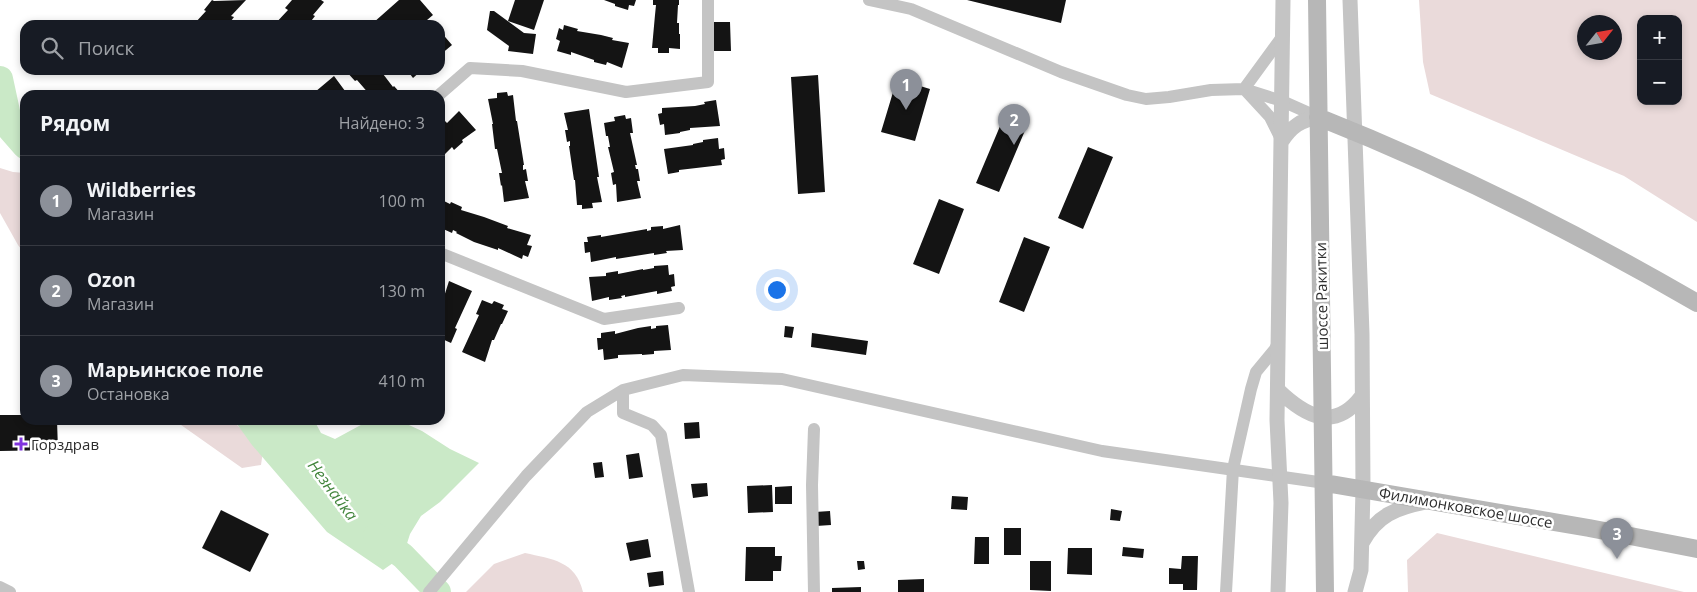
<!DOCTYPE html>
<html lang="ru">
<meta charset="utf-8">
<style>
body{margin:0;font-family:"Open Sans",sans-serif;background:#20242c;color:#f1f3f6}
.controls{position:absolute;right:15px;top:15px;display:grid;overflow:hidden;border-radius:10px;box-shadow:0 2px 8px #0003}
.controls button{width:45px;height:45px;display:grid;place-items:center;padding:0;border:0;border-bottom:1px solid #363941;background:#171b24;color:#f1f3f6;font:25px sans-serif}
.compass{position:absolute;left:1577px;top:15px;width:45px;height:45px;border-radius:50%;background:#171b24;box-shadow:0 2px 8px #0003;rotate:59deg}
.you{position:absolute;left:776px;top:289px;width:18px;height:18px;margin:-12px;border:4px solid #fff;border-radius:50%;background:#1a73e8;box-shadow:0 0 0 8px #1a73e833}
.badge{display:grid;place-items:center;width:32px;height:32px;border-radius:50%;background:#8c9099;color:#fff;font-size:16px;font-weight:700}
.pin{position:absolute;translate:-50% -41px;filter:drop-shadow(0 1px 2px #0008)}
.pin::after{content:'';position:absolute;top:26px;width:18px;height:15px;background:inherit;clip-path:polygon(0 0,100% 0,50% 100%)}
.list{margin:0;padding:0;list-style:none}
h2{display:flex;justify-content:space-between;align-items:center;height:65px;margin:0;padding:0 20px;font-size:21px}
h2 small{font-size:16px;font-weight:400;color:#9ea1a6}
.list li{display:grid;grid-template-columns:32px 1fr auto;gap:15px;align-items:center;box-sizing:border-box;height:90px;padding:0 20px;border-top:1px solid #363941}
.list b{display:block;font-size:19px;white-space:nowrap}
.list p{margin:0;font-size:16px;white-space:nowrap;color:#9ea1a6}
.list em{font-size:16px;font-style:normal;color:#9ea1a6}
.icon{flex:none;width:28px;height:28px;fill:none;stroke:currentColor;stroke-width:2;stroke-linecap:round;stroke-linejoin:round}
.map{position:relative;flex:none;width:1697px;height:592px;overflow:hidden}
.search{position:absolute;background:#171b24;box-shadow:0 2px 8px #0003;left:20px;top:20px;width:425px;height:55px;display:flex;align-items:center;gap:12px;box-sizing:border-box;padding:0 18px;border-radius:15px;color:#9ea1a6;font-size:19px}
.panel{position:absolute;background:#171b24;box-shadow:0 2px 8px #0003;left:20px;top:90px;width:425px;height:335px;border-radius:15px}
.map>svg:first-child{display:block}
</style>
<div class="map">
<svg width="1697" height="592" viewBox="0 0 1697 592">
<rect width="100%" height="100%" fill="#fff"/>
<!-- green -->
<path fill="#eadada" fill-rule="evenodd" d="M1419,0H1697V222L1624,176L1430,94L1423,62ZM1641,19H1678V101H1641ZM1614,22V52H1584V22Z
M0,168L13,172L25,173V254L18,245L0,213Z
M174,420H232L263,451L261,465L242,468Z
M1437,533L1684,592H1408L1407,560Z
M525,553C552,559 576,561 583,592H466L494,564Z"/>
<!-- water -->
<path fill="#cae9c7" d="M234,420H314L321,433L335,439L370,420H398L422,431L450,449L479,463L440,502L421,516L410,534L403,556L383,570L327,532L252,445Z"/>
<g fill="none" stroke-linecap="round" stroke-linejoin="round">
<!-- river -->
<path stroke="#cae9c7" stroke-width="26" d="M0,79L11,130L25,146
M376,536L403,556L438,592"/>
</g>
<!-- building -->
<path fill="#141414" d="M212,0L214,1L246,0L231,16L234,17L228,25H197L195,23L206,11L204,10Z
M292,0H321L324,2L313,15L315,16L308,25H274L288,10L285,8Z
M399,0H420L433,15L421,25H374L373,23Z
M515,0H544L534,30L508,21Z
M604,0H636L634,6L629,5L628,10L615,6V4Z
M653,0H679V5H678L677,23H679V34H680V49L669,48V53H658V48H652L655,15L656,5H653Z
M967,0H1066L1061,23Z
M490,11H494L524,33L536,34L533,54L508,51L509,46L487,30Z
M713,22H730L731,51H713Z
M564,25L578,29L577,31L601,35L613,38L612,40L629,43L622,68L607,62L606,65L594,62V60L571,52V55L557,51L560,41L556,39L559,28L563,30Z
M440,31L452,45L440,55Z
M345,70H380L393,87L394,86L402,95H370L357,80L355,81Z
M407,70H422L413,78Z
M818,75L825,192L798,194L791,77Z
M334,76L348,95H318L315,92Z
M897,79L930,89L915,141L881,132Z
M507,92L508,96L513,95L516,121H517L524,165H523V170L526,169L528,181H525L529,198L504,202L502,185L501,186L499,173H502L497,149H495L492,124H493L488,99L497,98V93Z
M716,100L720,126L690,128V130L680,132V133L665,135L664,124L660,125L658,114L662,113V108L695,106L705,104L704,102Z
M589,109L599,177H597L602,202L592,203L593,208L582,209V205H577L575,180H574L569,146H570V141L567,142L565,130H568L564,113Z
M459,111L476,130L462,140L463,142L454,150L452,147L440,159V125L445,121L447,123Z
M1006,112L1029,121L999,192L976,183Z
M625,115L626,119L631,118L633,133H630L637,165H635L636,169H638L640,181H637L641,198L617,202L616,184L613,185L611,173L614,172L608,147H610L608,136H606L604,123L615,121L614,117Z
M718,138L719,149L724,148L725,159L721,160L722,165L679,170V172L668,174L664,149L693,145V144L703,142V140Z
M1088,147L1113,157L1083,229L1058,218Z
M440,199L450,204L451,202L462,207L461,210L484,217L508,226L507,228L531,235L527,245L532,246L528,257L523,255L522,259L498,248V250L474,242L456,233L457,232L453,230L452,233L441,228Z
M939,199L964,209L939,274L913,264Z
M680,225L683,250L666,251L667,253L654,255V253L616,259V257L591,262L590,252L585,253L584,242H588L587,237L601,235V237L647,229V231L651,230V227L663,226V229Z
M1024,237L1050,247L1024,312L999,302Z
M668,265L669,275L674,274L675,286L671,287L672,291L657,294V291L625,297V295L621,296L622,298L609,300V297L592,301L589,277L606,276V273L618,271V274L643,269V270L654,268V266Z
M449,281L472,291L455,328L457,329L451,343L440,338V303H442Z
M482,300L492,304L494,301L504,305L502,309L508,311L502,324H501L494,340H492L485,362L462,352L479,315L476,314Z
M668,325L671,350L654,351V354L642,355V354L618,355V358L604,360L603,349L598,350L597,338H601V333L615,331V334L638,328L651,326V329L656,328V326Z
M785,326L794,327L792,338L784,337Z
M812,333L868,341L866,355L811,347Z
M0,415H25V420H57L58,450L0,451Z
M699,422L700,438L685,439L684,423Z
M639,453L643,477L629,479L626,455Z
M602,462L604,477L595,478L593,463Z
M707,483L708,496L693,498L691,484Z
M772,485L773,512L748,513L747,486Z
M792,486V504H775V487Z
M952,496L968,497L967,510L951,509Z
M1111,509L1122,511L1120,521L1110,520Z
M221,510L269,534L250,572L202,548Z
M830,511L831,525L816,526L815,512Z
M1004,528H1021V555H1004Z
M975,537H989V564H974Z
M648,539L651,557L630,561L626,543Z
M746,547H775V556H782L781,571H773V581H745Z
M1123,547L1144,549L1143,558L1122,556Z
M1068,548H1092V575L1067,574Z
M1182,556H1198L1197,590H1183V584H1169V568L1181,569Z
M857,561H864L865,569L858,570Z
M1030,561H1051V591L1030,590Z
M663,571L664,585L649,587L647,573Z
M924,579V592H898V580Z
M861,587V592H832V588Z"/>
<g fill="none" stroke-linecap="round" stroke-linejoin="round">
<!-- minor -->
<path stroke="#c4c4c4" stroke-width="12" d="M869,0L911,9L1061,72L1127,95L1146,99L1169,97L1211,90L1244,89L1282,101L1318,117
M1244,89L1282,37
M1246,91L1270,117L1281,139
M439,95L470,68L522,71L626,92L708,82V0
M440,253L604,319L679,308
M623,390V413L652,425L661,435L689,592
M0,587L10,592
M429,592L526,476L587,412L623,390L683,375L782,379L1102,451L1325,483
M814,592L812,485L814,429
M1226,592L1233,469L1251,389L1256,372L1275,349L1279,341"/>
<!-- tertiary -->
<path stroke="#c4c4c4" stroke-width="15" d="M1350,0L1362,334L1363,489L1361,570L1355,592
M1282,141C1291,127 1301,120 1318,117
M1278,390C1305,416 1334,432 1361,397
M1362,543C1377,515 1396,508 1426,502
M1278,592L1281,503L1277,420L1283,0"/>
<!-- secondary -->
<path stroke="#b7b7b7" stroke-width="18" d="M1317,0L1325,592
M1318,117C1449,169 1575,232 1697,303
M1325,483L1589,528L1697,549"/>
</g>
<!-- markers -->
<path fill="#8034de" stroke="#fff" stroke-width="2" d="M18.5 436.5h5v5h5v5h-5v5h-5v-5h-5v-5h5z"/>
<g text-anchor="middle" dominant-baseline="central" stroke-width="5" stroke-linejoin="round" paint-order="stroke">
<!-- street labels -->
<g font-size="15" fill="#2d2d2d" stroke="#fff">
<text transform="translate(1321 296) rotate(-91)">шоссе Ракитки</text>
<text transform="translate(1466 507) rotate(10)">Филимонковское шоссе</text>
</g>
<!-- poi labels -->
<g font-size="15" fill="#2d2d2d" stroke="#fff" text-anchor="start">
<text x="31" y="444">Горздрав</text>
</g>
<!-- water labels -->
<g font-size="16" font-style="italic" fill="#42853c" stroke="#fff">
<text transform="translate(333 490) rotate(53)">Незнайка</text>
</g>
</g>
</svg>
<div class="controls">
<button>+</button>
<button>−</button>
</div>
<svg class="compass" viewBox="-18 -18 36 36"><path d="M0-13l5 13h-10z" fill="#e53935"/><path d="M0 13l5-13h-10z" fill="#9ea1a6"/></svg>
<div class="you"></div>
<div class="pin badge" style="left:906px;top:110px">1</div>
<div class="pin badge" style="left:1014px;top:145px">2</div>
<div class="pin badge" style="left:1617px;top:559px">3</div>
<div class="search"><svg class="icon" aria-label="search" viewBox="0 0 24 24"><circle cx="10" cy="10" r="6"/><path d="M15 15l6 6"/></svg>Поиск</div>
<section class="panel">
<h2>Рядом<small>Найдено: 3</small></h2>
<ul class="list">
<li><span class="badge">1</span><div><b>Wildberries</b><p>Магазин</p></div><em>100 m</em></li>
<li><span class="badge">2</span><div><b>Ozon</b><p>Магазин</p></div><em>130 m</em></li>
<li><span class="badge">3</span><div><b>Марьинское поле</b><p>Остановка</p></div><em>410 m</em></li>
</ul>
</section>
</div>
